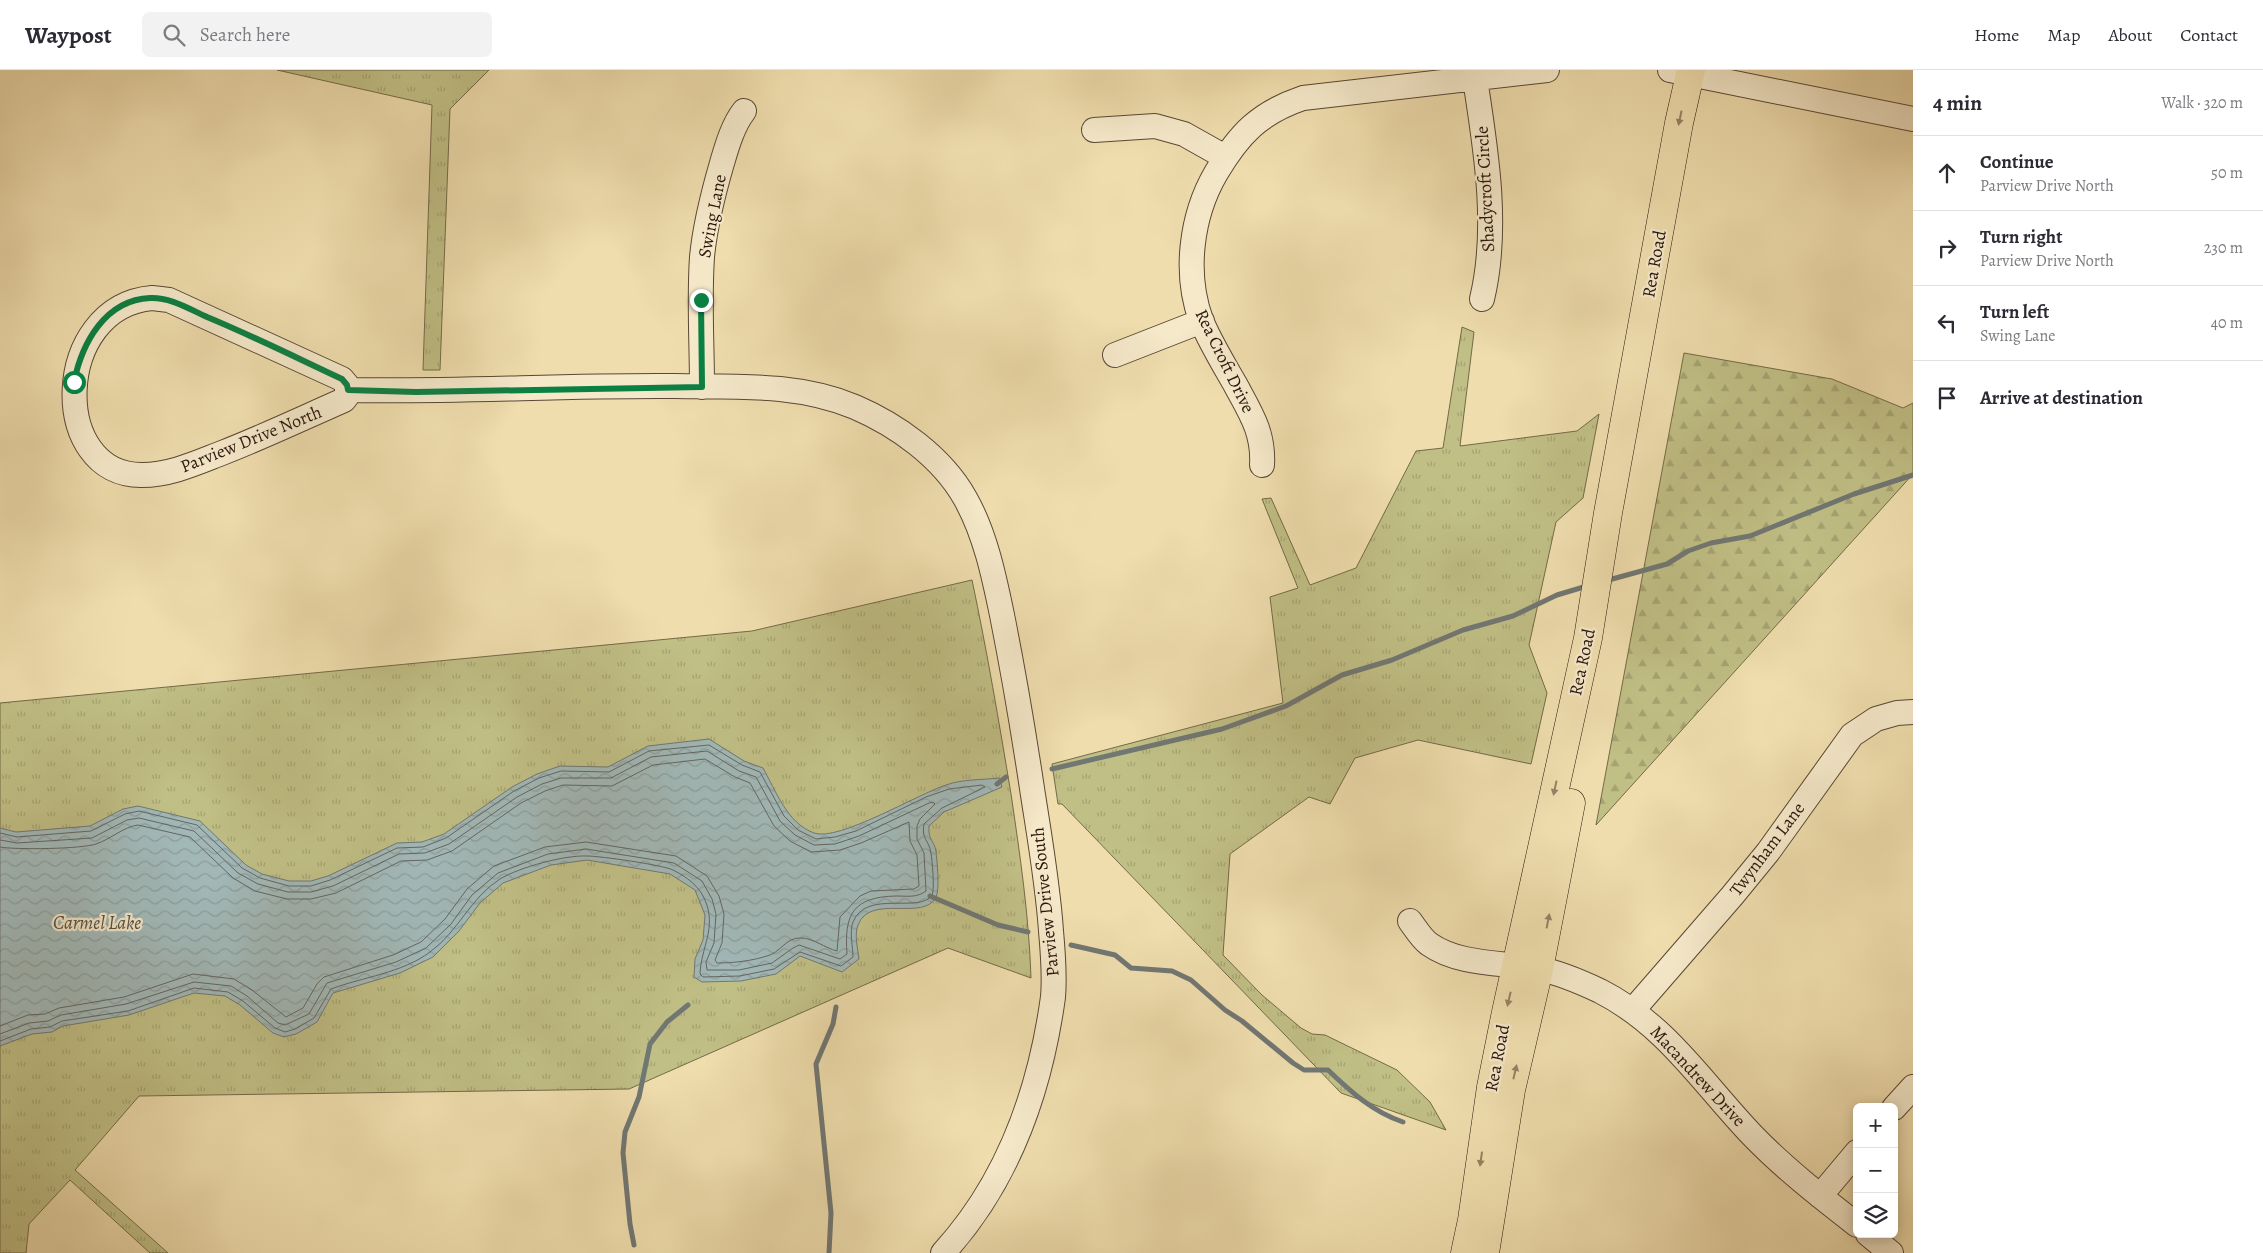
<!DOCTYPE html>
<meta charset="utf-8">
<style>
body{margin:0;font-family:Alegreya,serif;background:#f2f2f3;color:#2b2b33}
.controls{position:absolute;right:15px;bottom:15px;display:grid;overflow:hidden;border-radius:8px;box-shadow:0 2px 12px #0003}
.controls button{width:45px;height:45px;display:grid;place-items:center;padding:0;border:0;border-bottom:1px solid #e1e1e2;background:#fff;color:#2b2b33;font:25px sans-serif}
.stop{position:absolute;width:15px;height:15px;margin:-11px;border:4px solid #0b8043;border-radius:50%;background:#fff}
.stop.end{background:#0b8043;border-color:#fff;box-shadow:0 1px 5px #0008}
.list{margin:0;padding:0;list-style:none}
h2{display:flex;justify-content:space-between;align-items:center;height:65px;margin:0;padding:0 20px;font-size:21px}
h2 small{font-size:16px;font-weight:400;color:#7c7c81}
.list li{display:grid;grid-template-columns:32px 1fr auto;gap:15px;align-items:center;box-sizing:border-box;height:75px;padding:0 20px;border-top:1px solid #e1e1e2}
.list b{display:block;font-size:19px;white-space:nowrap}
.list p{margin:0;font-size:16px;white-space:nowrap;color:#7c7c81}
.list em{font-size:16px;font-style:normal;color:#7c7c81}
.icon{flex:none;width:28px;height:28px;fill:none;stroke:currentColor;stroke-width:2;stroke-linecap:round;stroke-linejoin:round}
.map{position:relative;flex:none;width:1913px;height:1183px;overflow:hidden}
header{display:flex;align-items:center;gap:30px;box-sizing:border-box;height:70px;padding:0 25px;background:#fff;border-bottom:1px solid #e1e1e2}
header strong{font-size:24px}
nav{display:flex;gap:28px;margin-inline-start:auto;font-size:18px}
.search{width:350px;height:45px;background:#f2f2f3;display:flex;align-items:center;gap:12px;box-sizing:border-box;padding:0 18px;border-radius:8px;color:#7c7c81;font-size:19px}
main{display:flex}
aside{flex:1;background:#fff}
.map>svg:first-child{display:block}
</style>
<header>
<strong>Waypost</strong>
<div class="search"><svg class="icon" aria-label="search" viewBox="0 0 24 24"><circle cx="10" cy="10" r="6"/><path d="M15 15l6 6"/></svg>Search here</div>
<nav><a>Home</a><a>Map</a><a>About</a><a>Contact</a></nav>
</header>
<main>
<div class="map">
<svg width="1913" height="1183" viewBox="0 0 1913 1183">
<defs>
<pattern id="grass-tufts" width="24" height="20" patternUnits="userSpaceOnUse" patternTransform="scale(1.25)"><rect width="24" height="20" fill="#c0bf85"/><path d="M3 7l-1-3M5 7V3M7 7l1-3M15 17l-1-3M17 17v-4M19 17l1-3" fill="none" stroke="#a5a372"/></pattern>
<pattern id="forest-firs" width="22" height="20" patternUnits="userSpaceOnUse" patternTransform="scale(1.25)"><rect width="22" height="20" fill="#c0bf85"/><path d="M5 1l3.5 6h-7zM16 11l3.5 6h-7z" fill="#a5a372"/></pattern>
<pattern id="water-waves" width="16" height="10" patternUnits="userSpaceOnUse" patternTransform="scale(1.25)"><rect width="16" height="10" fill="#a1b8b7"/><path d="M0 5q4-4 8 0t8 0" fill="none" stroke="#8b9d9c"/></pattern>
</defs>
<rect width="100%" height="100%" fill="#efddad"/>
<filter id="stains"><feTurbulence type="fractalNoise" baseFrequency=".004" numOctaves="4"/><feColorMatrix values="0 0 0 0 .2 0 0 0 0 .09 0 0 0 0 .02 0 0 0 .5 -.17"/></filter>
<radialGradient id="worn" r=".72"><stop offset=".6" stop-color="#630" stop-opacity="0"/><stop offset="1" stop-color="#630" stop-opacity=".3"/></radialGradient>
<!-- grass -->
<path fill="url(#grass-tufts)" stroke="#746a48" d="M277,0H489L450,39L440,300H423L432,35Z
M1462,257L1474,262L1460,376L1577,361L1599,344L1583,428L1556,452L1529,575L1547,623L1531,694L1418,670L1355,688L1330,734L1309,727L1230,784L1223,885L1262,925L1301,958L1312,964L1325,965L1397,1000L1430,1032L1446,1060L1341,1023L1062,734H1058L1052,694L1283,633L1270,527L1298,518L1262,429L1271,428L1310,515L1356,498L1416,381L1443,378Z
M972,510C987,581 999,652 1011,724C1020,785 1029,846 1031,908L948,878L629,1019L139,1026L75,1100L168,1183H150L70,1110L29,1154L26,1183H0V633L752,561Z"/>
<!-- forest -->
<path fill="url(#forest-firs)" stroke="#746a48" d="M1684,283L1832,309L1903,338L1913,333V404L1596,755Z"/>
<!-- water -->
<path fill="url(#water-waves)" stroke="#717773" d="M709,669L744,691L763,698C776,721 787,753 814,763C838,772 918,724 946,715C962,709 982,710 999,708L1002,717L944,742L929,756C928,771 934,770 936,781C937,791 940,819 936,827C924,852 870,823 858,855C854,865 858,879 859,889L842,902L800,886L776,904L741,911L702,912L694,907L695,889L703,870L705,845L695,820L670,804L587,790L551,795L503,813L480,833L459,861L433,887L400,903L333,923L317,952L296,964L284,967L273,963L240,935L225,926L194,923L129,945L63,956L52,962L32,964L0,976V758L16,762L90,756L123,739L138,736L200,751L246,795L262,804L289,811H311L328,806L397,773L422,772L444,764L512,717L537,704L560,696L608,697L648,676Z"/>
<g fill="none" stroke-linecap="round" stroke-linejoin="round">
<!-- shore -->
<path stroke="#646662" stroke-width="1" d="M0,763L17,767L91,761L125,744L139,741L197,755L242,798L260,808L289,816H311L330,810L397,778L423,777L446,768L514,721L539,708L561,701L609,702L649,681L709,675L742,695L760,702L784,746L798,760L816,769L835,767L856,761L926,727L949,719L982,715L985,717L942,738L924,754C921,769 929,770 931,783C932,790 935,819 932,825C920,844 866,819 853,852C849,863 853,876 853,887L841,896L800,882L774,899L740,906L703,907L700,904C701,877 717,858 705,830C699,816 687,807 673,800C663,795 600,786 587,786C565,785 520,797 500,809C471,827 458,862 430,882C402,903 363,907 331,919L314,948L295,959L285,962L275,958L243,931L228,922L194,918L128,941L62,951L50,957L31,959L0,971
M0,770L17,773L92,768L127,750L139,748L194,761L238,803L258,814L288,822H311L333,816L399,784L425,783L449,774L517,727L542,714L561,708H611L651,687L707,681L739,701L756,707L780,751L795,765L814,775L835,774L859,766L929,733L933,732L935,734L920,749L917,756V769L924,783L926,821C917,828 907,826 896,826C853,827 844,844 847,884L840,889L799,875L793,878L772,893L739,900H707L706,892L714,873L716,844L712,829L702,811L674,793L586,779L548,784L498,803L472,825L451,854L426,878L396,892L327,913L309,944L285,955L278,953L247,926L231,916L194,912L126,934L61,945L48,951L29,953L0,964
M0,777C15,780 82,779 96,774C111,769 123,757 138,755L190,767L233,808L255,821L287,829H311L336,823L401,791L427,790L452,781L521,733L545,721L563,715L612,716L653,695L705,689L735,707L750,713L774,756L790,771L811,782L840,780L861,773L909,752L910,771L917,785L919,816L914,819L871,821L860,826L840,847L837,881C825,878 813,868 801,868C786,867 780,883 767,886C751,891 734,893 717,893L715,890L722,873L724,844L719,826L707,806L676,786L586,772L545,777L494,796L467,819L445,849L421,872L393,885L324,907L317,914L303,938L286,947L252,920L234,909L193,904L124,927L59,938L45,944L28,945L0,956"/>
<!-- stream -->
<path stroke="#717773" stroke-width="5" d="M1605,511L1667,494L1688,481L1711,473L1750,466L1854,424L1913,405
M1052,699L1222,659L1286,636L1342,605L1392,590L1463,560L1513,546L1557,525L1587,516
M997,714L1006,707
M930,826L998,855L1028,862
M1071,875L1115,885L1131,898L1172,901L1191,910L1225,940L1242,951L1293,993L1304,1000H1328C1351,1022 1373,1042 1403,1052
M634,1175L630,1154L623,1083L625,1062L639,1027L650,974L667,952L688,935
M829,1183L831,1143L816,994L833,954L836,937"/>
<!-- minor casing -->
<g stroke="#5a4734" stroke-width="26">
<path id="minor" d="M1670,0L1913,49
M1475,9C1486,80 1499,158 1482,229
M1094,60L1155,56L1184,64L1225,87
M152,228L169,230L342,309L347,315V326L344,330C303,348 263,367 222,383C196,393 170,405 142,405C49,406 52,237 152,228Z
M1115,285L1202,251
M702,317C702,274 699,230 702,187C705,155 713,124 722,93C727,76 733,55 744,41
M348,320C457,322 566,315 675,316C736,317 798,313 855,337C897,355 942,387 965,428C985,463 994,506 1002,545C1014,605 1024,665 1033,725C1040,770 1048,816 1051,861C1053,883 1055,905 1053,927C1040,1022 1009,1111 943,1183
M1262,395C1264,362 1250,342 1235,314C1223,293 1210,272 1201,250C1184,203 1191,146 1216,103C1239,64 1259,43 1303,28L1547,0
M1410,851C1416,859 1421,868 1429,874C1460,896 1505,892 1540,899C1560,903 1581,912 1600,921C1667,955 1703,1014 1753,1066C1785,1099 1821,1127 1857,1155
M1633,940L1732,826L1768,782L1852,665L1876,649L1897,643L1913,642
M1894,1038L1913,1017
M1820,1126L1857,1082
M1868,1164L1891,1183"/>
</g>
<!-- major casing -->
<g stroke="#28150c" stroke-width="29">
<path id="major" d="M1465,1183L1472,1150L1491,1017L1506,942L1588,568L1608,443L1679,53L1691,0
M1485,1183L1511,1020L1539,899L1571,733"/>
</g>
<!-- minor -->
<use href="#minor" stroke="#f5e9ca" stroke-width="24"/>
<!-- major -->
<use href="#major" stroke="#efddad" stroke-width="28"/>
</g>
<!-- one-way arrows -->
<defs><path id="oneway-solid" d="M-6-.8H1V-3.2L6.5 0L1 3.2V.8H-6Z" transform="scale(1.25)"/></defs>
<g fill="#958365">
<use href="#oneway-solid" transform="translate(1680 48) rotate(102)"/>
<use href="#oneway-solid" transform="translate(1555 718) rotate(102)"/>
<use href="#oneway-solid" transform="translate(1548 851) rotate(-79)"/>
<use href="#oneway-solid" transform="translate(1509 929) rotate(103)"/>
<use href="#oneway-solid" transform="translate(1515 1002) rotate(-77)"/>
<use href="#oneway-solid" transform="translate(1481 1089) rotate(98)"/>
</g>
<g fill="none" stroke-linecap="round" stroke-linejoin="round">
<!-- route -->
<path stroke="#0b8043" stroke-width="6" d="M74,312C82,273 105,230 150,228C170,227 189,239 207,247C253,266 297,288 342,309L347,315L348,320L416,322L702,317L701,230"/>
</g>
<g text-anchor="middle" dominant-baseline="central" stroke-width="4.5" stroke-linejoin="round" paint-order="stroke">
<!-- street labels -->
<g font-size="18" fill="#28150c" stroke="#f5e9ca">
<text transform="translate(1485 119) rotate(-93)">Shadycroft Circle</text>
<text transform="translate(712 146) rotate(-79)">Swing Lane</text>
<text transform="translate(1654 194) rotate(-80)">Rea Road</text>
<text transform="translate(1225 291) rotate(64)">Rea Croft Drive</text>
<text transform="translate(251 369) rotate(-22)">Parview Drive North</text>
<text transform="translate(1582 592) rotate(-78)">Rea Road</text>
<text transform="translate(1767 779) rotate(-53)">Twynham Lane</text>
<text transform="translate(1045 832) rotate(-96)">Parview Drive South</text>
<text transform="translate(1497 988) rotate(-79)">Rea Road</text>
<text transform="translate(1698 1006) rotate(47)">Macandrew Drive</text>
</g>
<!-- water labels -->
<g font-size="19" font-style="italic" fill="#524e48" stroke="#f5e9ca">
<text x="97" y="853">Carmel Lake</text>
</g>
</g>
<rect width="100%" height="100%" filter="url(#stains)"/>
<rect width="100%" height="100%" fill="url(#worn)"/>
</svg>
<div class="controls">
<button>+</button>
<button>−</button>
<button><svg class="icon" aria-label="layers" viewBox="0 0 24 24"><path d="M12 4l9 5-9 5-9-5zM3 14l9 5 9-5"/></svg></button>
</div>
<div class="stop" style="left:74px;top:312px"></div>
<div class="stop end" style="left:701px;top:230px"></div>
</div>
<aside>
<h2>4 min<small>Walk · 320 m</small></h2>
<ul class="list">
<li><svg class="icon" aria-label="ahead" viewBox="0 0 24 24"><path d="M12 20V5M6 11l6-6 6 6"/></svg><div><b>Continue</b><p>Parview Drive North</p></div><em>50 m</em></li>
<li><svg class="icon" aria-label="right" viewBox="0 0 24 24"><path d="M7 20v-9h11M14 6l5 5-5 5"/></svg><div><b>Turn right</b><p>Parview Drive North</p></div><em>230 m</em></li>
<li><svg class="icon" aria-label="left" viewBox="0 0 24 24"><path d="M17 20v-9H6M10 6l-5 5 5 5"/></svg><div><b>Turn left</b><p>Swing Lane</p></div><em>40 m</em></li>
<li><svg class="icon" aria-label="arrive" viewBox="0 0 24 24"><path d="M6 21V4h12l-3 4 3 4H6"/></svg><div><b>Arrive at destination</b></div></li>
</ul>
</aside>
</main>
